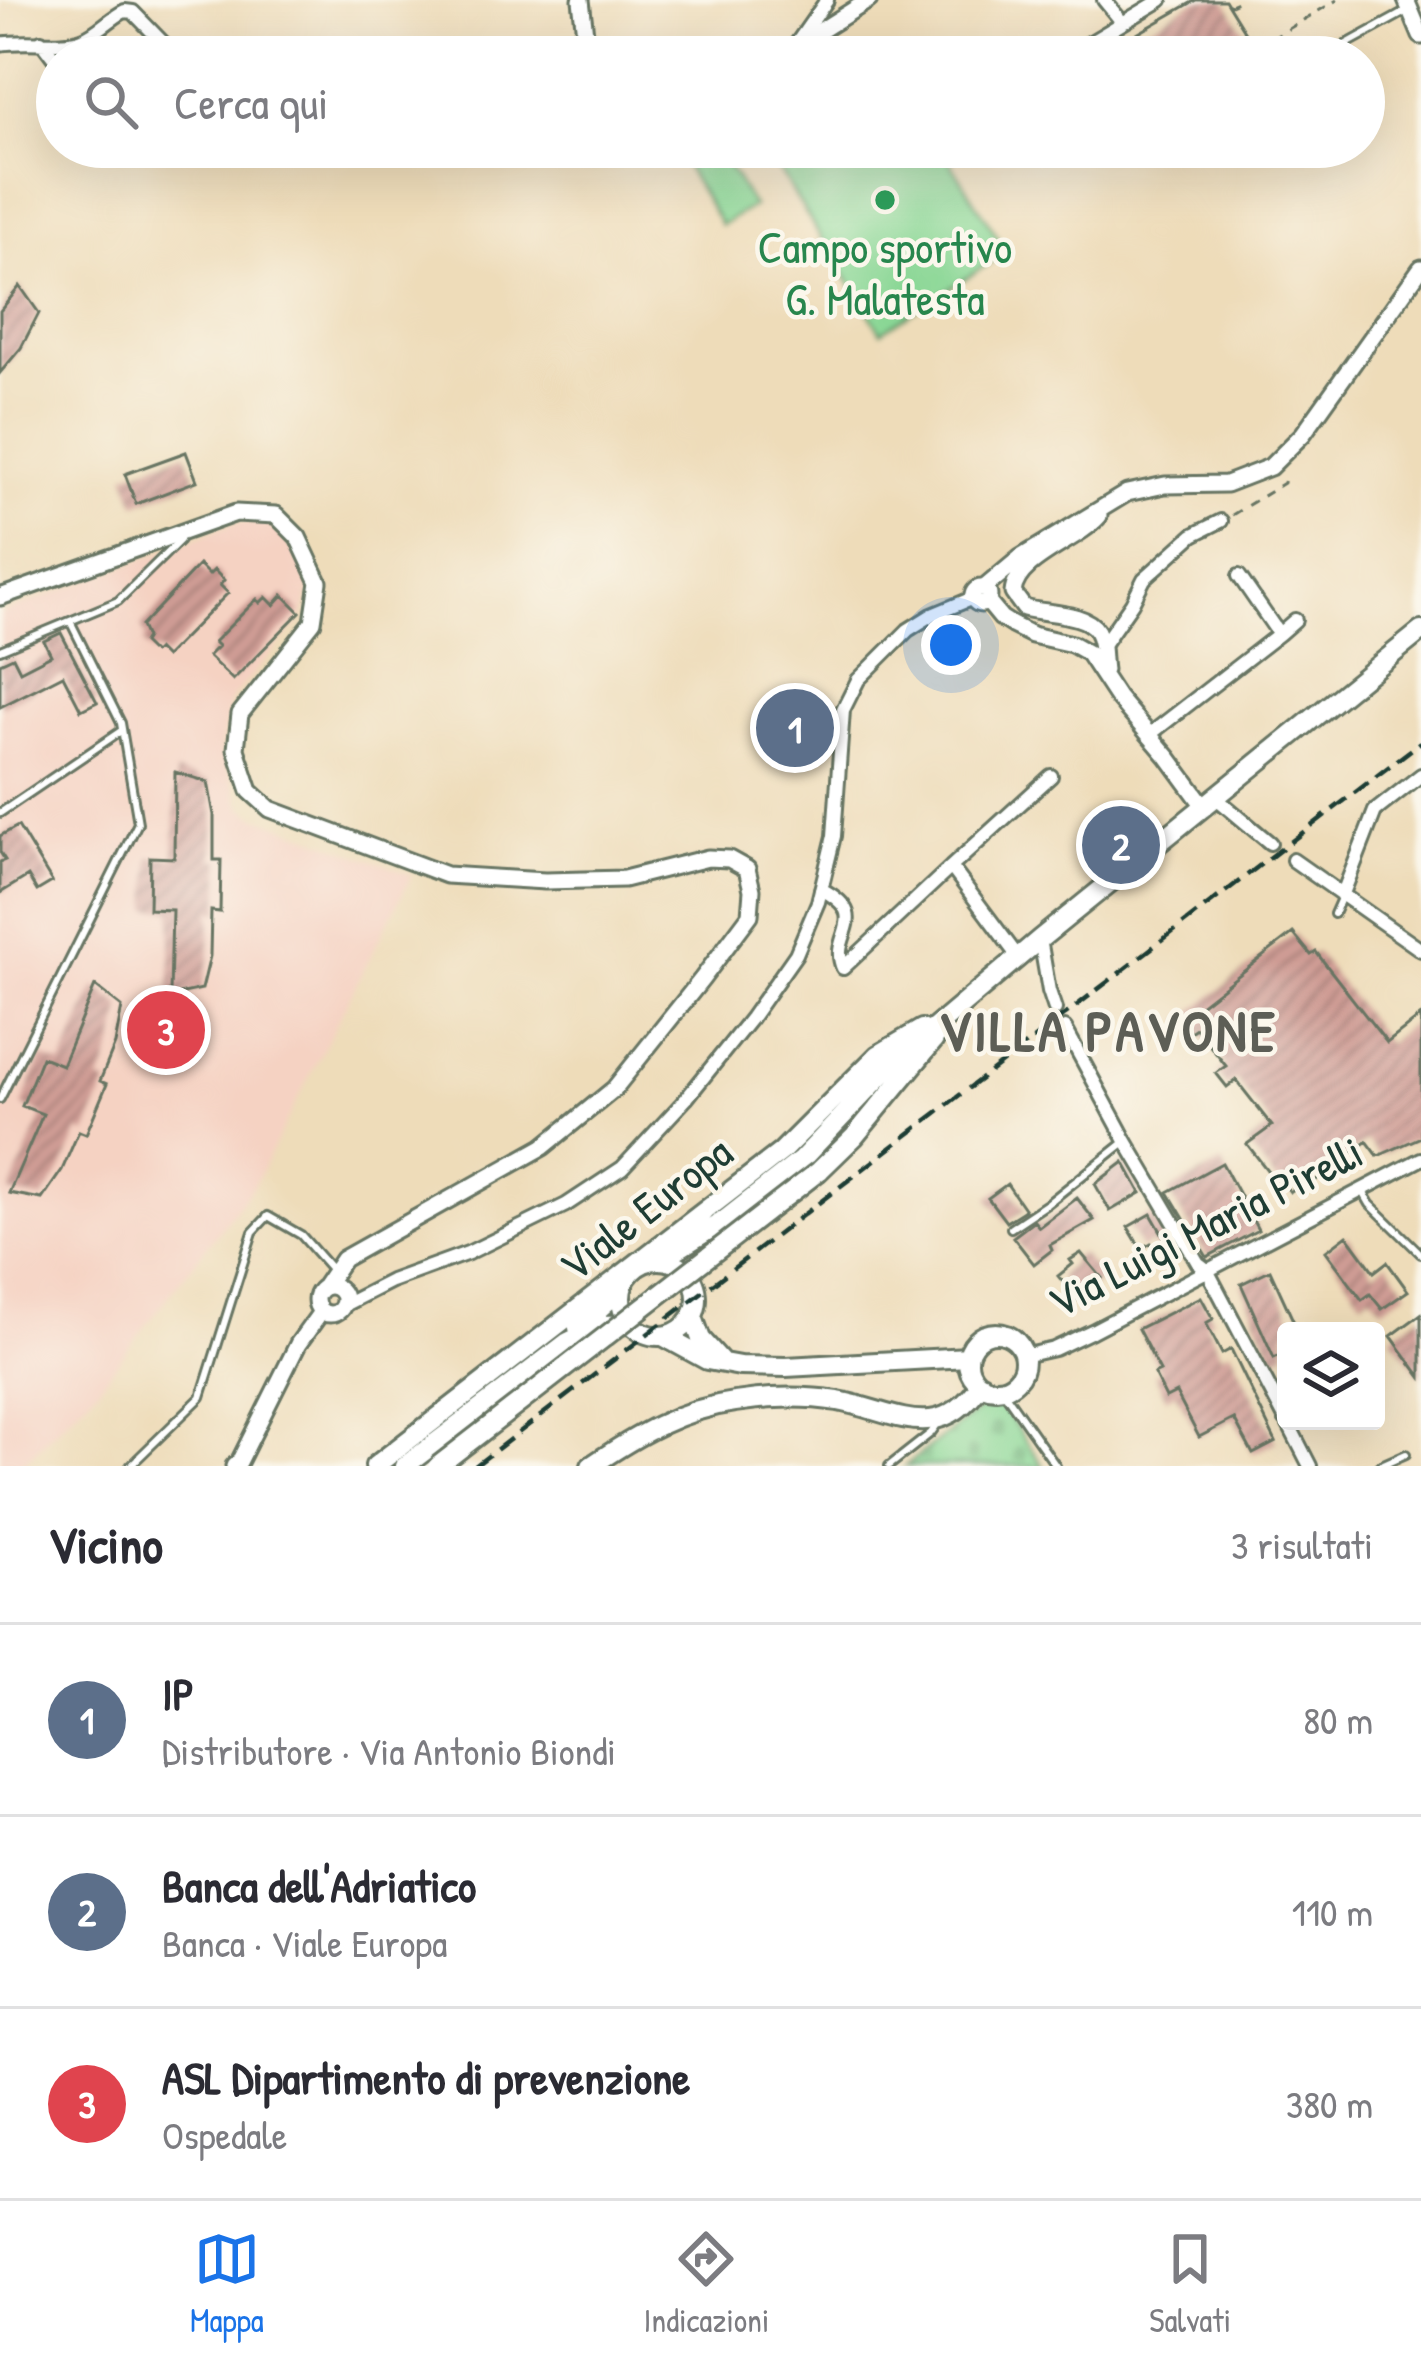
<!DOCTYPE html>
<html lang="it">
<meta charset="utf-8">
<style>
body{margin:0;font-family:"Patrick Hand",sans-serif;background:#f7f7f7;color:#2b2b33}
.controls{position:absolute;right:36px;bottom:36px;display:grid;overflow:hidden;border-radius:12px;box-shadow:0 12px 48px #0002}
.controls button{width:108px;height:108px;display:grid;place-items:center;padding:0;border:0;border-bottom:3px solid #e1e1e2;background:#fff;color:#2b2b33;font:60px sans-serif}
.you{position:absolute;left:951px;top:645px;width:42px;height:42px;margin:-30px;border:9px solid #fff;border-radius:50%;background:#1a73e8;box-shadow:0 0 0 18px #1a73e833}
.badge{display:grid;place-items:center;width:78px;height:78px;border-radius:50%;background:#1a73e8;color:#fff;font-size:39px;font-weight:700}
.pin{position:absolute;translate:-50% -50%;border:6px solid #fff;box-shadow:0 3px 12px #0006}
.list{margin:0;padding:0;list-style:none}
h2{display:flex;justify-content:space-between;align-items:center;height:156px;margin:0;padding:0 48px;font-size:51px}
h2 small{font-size:39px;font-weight:400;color:#7c7c81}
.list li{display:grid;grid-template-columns:78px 1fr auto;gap:36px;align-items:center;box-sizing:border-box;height:192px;padding:0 48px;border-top:3px solid #e1e1e2}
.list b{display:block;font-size:45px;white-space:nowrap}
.list p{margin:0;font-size:39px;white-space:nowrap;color:#7c7c81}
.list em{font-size:39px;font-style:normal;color:#7c7c81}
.icon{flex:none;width:66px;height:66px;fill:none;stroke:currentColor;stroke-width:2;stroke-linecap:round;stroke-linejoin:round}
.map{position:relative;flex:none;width:1421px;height:1466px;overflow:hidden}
.search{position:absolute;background:#fff;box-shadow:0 12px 48px #0002;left:36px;right:36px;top:36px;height:132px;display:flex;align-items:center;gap:30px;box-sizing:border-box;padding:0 42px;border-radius:66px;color:#7c7c81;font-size:45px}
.sheet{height:732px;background:#fff}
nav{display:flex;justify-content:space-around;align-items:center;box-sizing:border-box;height:168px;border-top:3px solid #e1e1e2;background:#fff;font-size:33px;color:#7c7c81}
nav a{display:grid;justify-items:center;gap:6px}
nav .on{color:#1a73e8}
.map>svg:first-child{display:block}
</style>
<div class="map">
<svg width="1421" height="1466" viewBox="0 0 1421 1466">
<defs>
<pattern id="cemetery-stones" width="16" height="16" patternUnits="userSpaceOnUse" patternTransform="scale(3)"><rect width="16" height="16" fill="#8ad795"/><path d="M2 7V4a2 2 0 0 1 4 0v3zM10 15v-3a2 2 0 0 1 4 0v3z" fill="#77b981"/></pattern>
<pattern id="building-hatch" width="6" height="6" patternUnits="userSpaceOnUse" patternTransform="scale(3)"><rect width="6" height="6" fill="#cf9c94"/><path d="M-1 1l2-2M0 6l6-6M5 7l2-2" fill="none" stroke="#a7807a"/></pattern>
</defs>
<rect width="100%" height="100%" fill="#fbf7ec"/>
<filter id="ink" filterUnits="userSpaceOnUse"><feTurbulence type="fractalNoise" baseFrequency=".00833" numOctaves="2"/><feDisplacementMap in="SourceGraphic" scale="24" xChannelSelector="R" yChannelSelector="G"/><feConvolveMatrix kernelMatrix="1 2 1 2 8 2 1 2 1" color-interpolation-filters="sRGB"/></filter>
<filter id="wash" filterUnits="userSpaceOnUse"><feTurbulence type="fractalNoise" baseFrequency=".004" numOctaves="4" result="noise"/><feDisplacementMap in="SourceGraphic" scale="48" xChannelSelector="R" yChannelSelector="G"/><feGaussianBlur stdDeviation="2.7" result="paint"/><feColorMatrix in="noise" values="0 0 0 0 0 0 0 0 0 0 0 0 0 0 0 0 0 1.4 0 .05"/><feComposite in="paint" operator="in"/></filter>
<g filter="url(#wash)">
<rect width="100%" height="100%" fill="#eedcb9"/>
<!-- built -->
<path fill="#f5d2c2" d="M236,523H267L289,541L312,581L303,618L231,700L221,749L241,805L253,815L412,875L254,1185L98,1388L20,1466H0V614Z"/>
<!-- green -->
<path fill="#8ad795" stroke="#548a64" stroke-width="3" d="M683,147H716L753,206L721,225L676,151Z
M764,147H941L1007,252L881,332Z"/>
<!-- cemetery -->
<path fill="url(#cemetery-stones)" stroke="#548a64" stroke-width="3" d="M995,1396L1043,1466H905L995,1397Z"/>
<g id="blocks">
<!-- building -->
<path fill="url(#building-hatch)" d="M1196,0H1225L1252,44L1227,57H1097Z
M20,286L39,313L21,348L0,373V311Z
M186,452L197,481L136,504L125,474Z
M199,565L209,575L214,570L224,580L220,585L228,593L165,657L157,649L153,653L143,643L146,638L141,626Z
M283,595L300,612L233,680L208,656L218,646L214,642L257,599L260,603L266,597L274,605Z
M61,633L97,702L81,710L63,675L0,707V663L13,657L20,671L51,655L44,641Z
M175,772L208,782L214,815V860H221L220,912L211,911L210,956L202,989L170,996L172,910L149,909L150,857L174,858Z
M18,826L52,882L37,891L28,876L0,893V862L5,860L0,852V836Z
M1293,933L1311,955L1316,952L1387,1043L1421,1016V1137L1378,1156L1367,1141L1315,1181L1311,1176L1290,1192L1281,1180L1277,1183L1247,1144L1272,1126L1236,1080L1227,1087L1216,1073L1226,1066L1196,1028L1190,1032L1181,1020Z
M95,986L122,1007L115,1044L100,1081L107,1084L86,1134L79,1131L62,1170L42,1199L9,1193L43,1114L22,1106L42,1057L62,1065Z
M1124,1162L1141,1193L1110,1211L1095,1184Z
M1222,1163L1258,1230L1207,1257L1168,1192Z
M1007,1184L1025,1210L1006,1222L988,1198Z
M1077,1198L1094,1220L1050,1245L1052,1250L1034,1264L1013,1237L1034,1221L1039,1227Z
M1151,1214L1173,1252L1161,1259L1151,1243L1141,1249L1128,1227Z
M1347,1235L1374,1272L1387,1262L1408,1291L1382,1309L1370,1294L1362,1300L1326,1251Z
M1081,1253L1102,1278L1078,1300L1058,1276L1073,1264L1070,1260Z
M1270,1270L1298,1331H1286V1352L1274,1358L1241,1284Z
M1201,1297L1213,1319L1206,1323L1222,1354L1231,1349L1276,1442L1253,1454L1234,1419L1199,1437L1176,1393L1166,1398L1154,1374L1160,1371L1138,1329Z
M1421,1314V1377L1391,1336Z"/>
</g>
</g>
<g filter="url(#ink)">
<use href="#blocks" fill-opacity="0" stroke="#677563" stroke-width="3"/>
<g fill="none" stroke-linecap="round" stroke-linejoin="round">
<!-- service casing -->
<g stroke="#677563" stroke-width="12">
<path id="service" d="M1323,57L1407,11
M0,650L118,601L180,540
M0,813L121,731
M1334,914L1342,896
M0,1099L138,823L121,723L70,621
M1362,1190L1370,1204L1421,1254
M1011,1228L1047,1204L1126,1141
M1001,1388L1056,1466
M130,1466L201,1397L253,1232L268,1216L301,1235L331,1269
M889,1466L931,1433L936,1426
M1379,1466L1406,1454"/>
</g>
<!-- minor casing -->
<g stroke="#677563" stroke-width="18">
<path id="minor" d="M1104,0L1122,22
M41,41L57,62
M797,43L827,0
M0,44C26,39 61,47 82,39C98,33 110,18 125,11L133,12L171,51L173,57
M1066,57L1161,0
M1279,634L1295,620
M1102,646L1132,603L1144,579L1193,535L1221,521
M1149,735L1279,634L1239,576
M1215,797L1270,843
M1293,860L1421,950
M951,867L1051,776
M821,889C875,917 828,935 843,968L951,867L1018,957
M1342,896L1375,811L1421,775
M1040,939L1049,991L1055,1009
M1065,1028L1126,1141L1198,1263L1207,1270L1286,1420
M344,1305L391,1281L468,1253L566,1205L622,1168L686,1099L751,1018L796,954L818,902L834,836L843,710L858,680L908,630L932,615L973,598
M1023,1356L1054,1349L1092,1331L1421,1159
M1287,1421L1310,1466"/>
</g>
<!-- tertiary casing -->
<g stroke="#677563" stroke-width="21">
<path id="tertiary" d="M581,0L585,34L597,57
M1406,0L1421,36
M779,57L869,0
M1099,516C1076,542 1016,559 1013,593L1024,608C1045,614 1086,612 1097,631C1104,643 1102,658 1104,670
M973 596a8 8 0 1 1 16 0a8 8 0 1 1-16 0Z
M983,589L1020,558L1127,493L1165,485L1226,484L1270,467L1303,434L1421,268
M0,597L236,513L276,515L298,537L319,582L313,622L240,714L236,749L250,791L270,809L446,875L545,881L624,879L708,858L729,859L747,869L752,890L750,915L702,979L614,1089L543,1147L343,1259L324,1287
M987,601L1001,618L1012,625L1032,635L1072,644L1088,653L1117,697L1168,757L1204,806
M316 1300a14 14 0 1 1 28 0a14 14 0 1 1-28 0Z
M234,1466L239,1462L298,1344L321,1312"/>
</g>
<!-- primary casing -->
<g stroke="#677563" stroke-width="24">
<path id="primary" d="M819,1171L854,1137L934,1040
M621 1298a38 38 0 1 1 76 0a38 38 0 1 1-76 0Z
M660,1260L722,1222L801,1160L893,1063L1040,939L1421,631
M693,1317L701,1339L720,1360
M578,1328L622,1288
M968 1361a28 28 0 1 1 56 0a28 28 0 1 1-56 0Z
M663,1336L707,1360L740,1366L786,1367L968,1357
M375,1466L781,1152L878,1055L922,1029
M405,1466L568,1342L603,1325L630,1324
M591,1466C635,1436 681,1409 735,1402C767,1397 805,1396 838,1401C894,1411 938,1447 981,1384"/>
</g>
<!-- path -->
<path stroke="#677563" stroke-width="3" stroke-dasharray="9 9" stroke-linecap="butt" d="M1228,6L1242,0
M1241,57L1337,0
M1049,164C1064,157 1079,156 1095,147
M1232,515L1284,483L1285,476"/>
<!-- service -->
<use href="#service" stroke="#fff" stroke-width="6"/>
<!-- minor -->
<use href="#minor" stroke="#fff" stroke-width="12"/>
<!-- tertiary -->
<use href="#tertiary" stroke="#fff" stroke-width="15"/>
<!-- primary -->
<use href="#primary" stroke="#fff" stroke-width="18"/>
<!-- rail -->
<path stroke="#1f3d34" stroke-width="4.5" stroke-dasharray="18 9" stroke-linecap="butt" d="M475,1466L1421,742"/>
<!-- primary-bridge casing -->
<g stroke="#677563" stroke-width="24" stroke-linecap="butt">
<path id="primary-bridge" d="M438,1466L819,1171"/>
</g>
<!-- primary-bridge -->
<use href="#primary-bridge" stroke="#fff" stroke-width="18"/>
</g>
</g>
<!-- markers -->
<circle fill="#2e9e5b" stroke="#fbf7ec" stroke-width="4.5" cx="885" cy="200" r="12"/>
<g text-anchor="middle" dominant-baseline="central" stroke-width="9" stroke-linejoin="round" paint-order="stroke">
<!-- leisure labels -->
<g font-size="45" fill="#27864d" stroke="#fbf7ec">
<text x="885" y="246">Campo sportivo<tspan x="885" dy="52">G. Malatesta</tspan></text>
</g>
<!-- street labels -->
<g font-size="45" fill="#1f3d34" stroke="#fbf7ec">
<text transform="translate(645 1208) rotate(-38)">Viale Europa</text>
<text transform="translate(1205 1226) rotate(-27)">Via Luigi Maria Pirelli</text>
</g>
<!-- district labels -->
<g font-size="57" font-weight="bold" letter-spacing="3" fill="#5d5e56" stroke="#fbf7ec">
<text x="1108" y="1030">VILLA PAVONE</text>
</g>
</g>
</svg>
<div class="controls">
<button><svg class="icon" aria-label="layers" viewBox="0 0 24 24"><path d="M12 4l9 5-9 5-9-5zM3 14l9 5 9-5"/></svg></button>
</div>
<div class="you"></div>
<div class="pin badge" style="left:795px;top:728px;background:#5c6f8a">1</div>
<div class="pin badge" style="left:1121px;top:845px;background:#5c6f8a">2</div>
<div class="pin badge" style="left:166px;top:1030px;background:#e0444e">3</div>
<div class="search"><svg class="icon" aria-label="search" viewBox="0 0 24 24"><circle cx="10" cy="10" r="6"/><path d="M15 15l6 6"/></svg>Cerca qui</div>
</div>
<section class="sheet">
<h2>Vicino<small>3 risultati</small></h2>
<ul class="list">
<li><span class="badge" style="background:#5c6f8a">1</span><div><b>IP</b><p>Distributore · Via Antonio Biondi</p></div><em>80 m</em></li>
<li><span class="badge" style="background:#5c6f8a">2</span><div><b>Banca dell'Adriatico</b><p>Banca · Viale Europa</p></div><em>110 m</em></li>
<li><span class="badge" style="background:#e0444e">3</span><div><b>ASL Dipartimento di prevenzione</b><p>Ospedale</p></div><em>380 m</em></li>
</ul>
</section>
<nav>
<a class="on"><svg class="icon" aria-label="map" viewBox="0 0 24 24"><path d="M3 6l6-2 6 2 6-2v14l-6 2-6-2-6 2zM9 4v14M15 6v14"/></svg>Mappa</a>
<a><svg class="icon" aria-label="directions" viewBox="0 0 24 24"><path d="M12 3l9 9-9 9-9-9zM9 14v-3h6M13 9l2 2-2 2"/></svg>Indicazioni</a>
<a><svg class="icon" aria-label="saved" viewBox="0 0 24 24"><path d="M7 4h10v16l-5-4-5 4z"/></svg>Salvati</a>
</nav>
